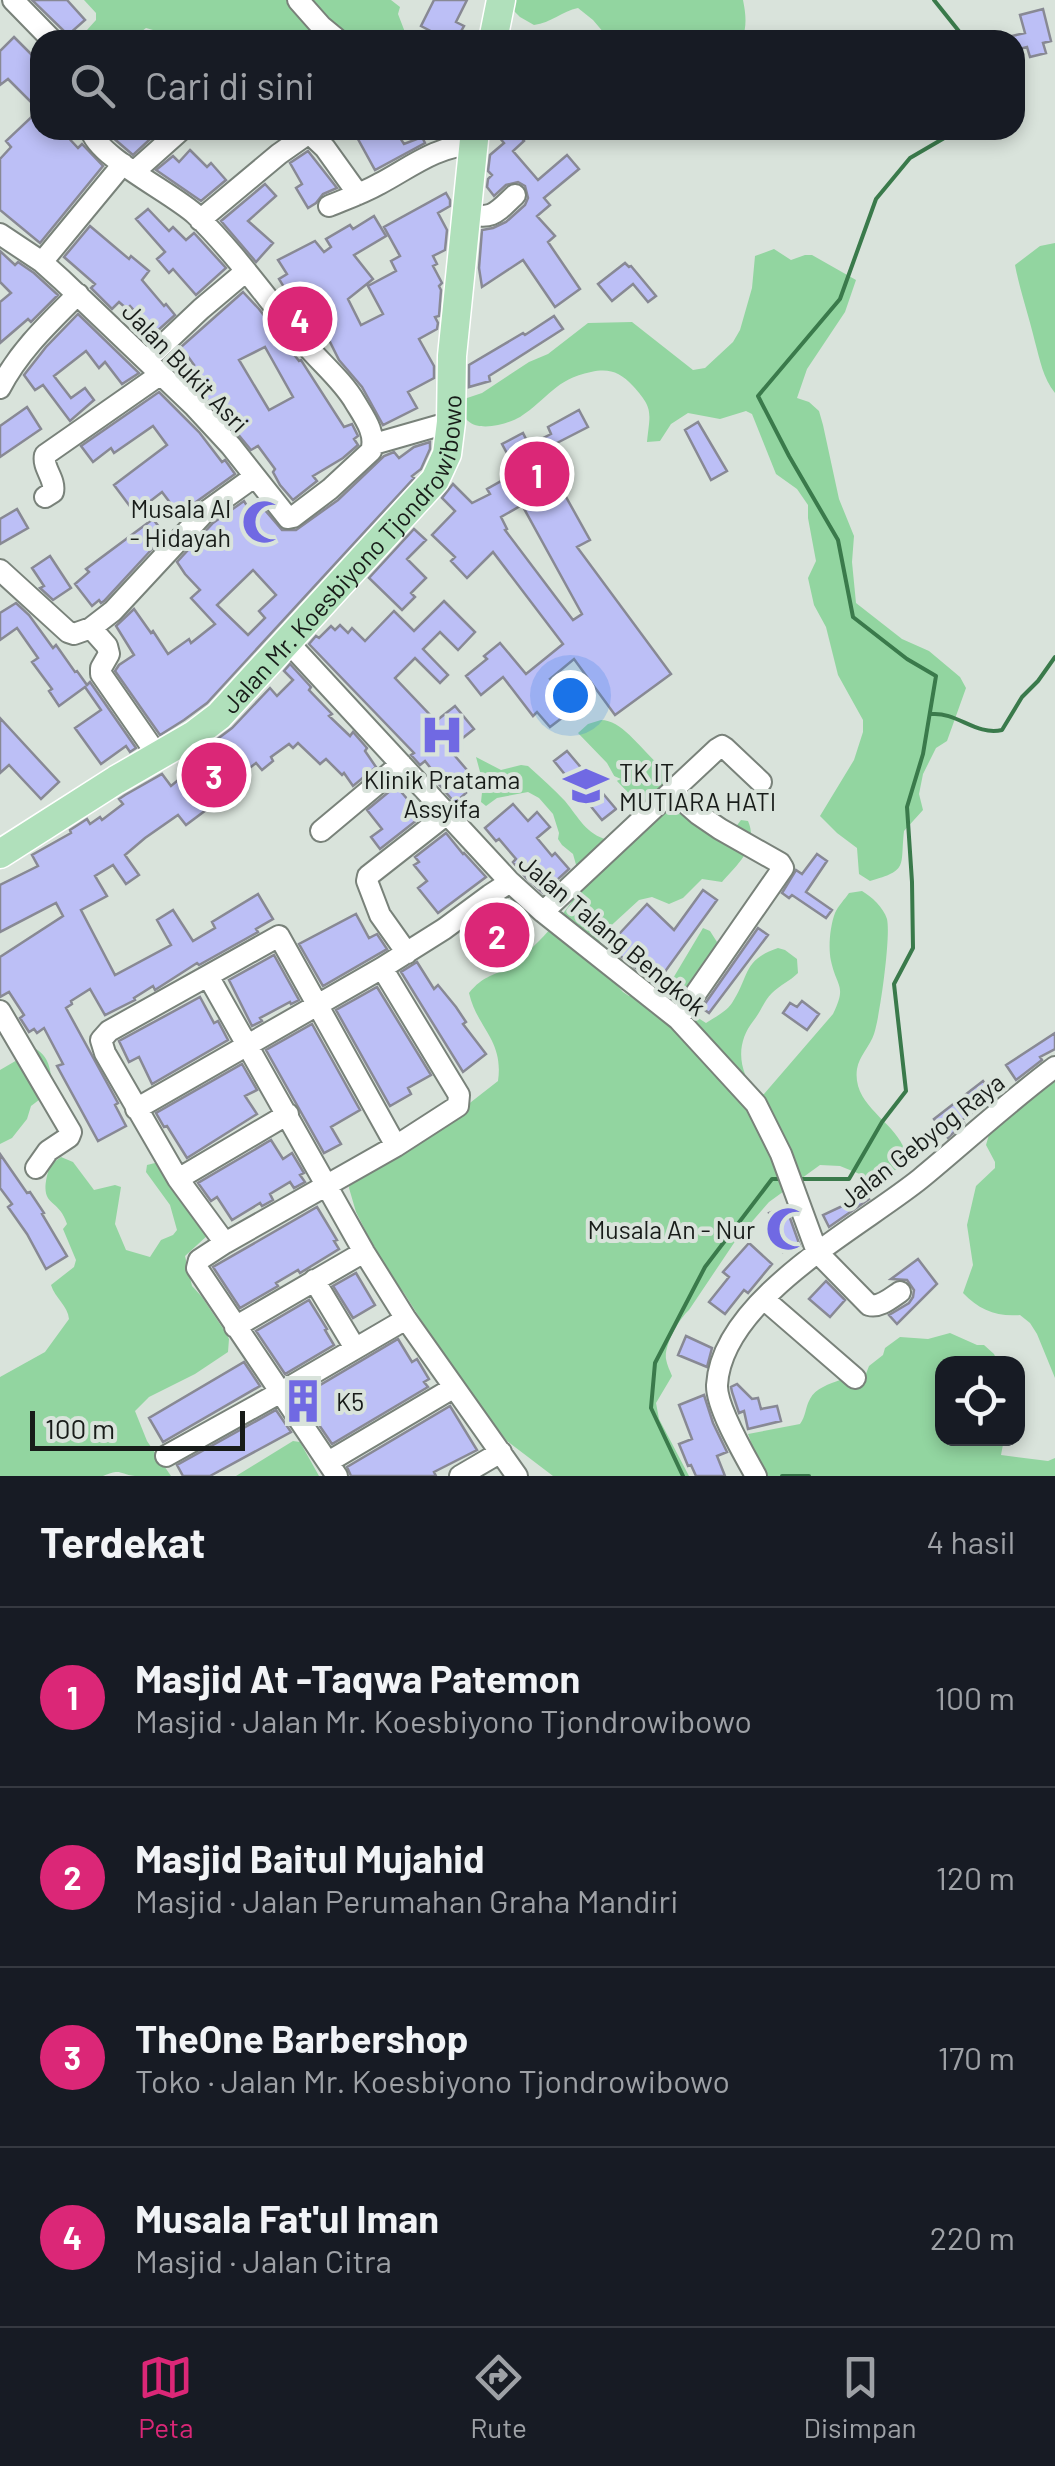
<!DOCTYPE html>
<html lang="id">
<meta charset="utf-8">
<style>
body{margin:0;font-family:Barlow,sans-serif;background:#242831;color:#f1f3f6}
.controls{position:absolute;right:30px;bottom:30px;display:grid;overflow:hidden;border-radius:20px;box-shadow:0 5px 15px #0003}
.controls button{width:90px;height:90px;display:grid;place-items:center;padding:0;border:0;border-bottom:2px solid #363941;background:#171b24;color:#f1f3f6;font:50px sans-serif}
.scale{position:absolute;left:30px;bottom:25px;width:215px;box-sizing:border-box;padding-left:10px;border:5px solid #181c19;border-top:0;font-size:28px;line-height:35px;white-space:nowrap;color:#181c19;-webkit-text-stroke:8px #d9e3db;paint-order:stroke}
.you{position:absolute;left:570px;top:695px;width:35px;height:35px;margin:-25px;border:8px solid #fff;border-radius:50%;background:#1a73e8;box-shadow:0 0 0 15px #1a73e833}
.badge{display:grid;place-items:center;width:65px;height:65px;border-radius:50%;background:#db2777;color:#fff;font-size:32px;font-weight:700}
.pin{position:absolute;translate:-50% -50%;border:5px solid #fff;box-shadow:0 2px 10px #0006}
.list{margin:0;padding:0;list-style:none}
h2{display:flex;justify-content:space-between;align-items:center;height:130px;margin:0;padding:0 40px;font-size:42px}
h2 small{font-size:32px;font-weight:400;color:#9ea1a6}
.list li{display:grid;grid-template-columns:65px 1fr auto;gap:30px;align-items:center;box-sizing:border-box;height:180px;padding:0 40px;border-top:2px solid #363941}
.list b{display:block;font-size:38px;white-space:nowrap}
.list p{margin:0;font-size:32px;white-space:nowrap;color:#9ea1a6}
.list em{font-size:32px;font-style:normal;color:#9ea1a6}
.icon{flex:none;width:55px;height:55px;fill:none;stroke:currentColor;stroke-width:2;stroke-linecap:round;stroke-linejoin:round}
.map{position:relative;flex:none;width:1055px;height:1476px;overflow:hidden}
.search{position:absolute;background:#171b24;box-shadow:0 5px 15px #0003;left:30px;right:30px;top:30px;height:110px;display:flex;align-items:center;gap:25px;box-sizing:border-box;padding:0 35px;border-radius:30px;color:#9ea1a6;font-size:38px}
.sheet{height:850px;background:#171b24}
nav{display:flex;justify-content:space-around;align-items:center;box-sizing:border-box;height:140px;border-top:2px solid #363941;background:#171b24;font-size:28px;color:#9ea1a6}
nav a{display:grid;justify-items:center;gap:5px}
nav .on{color:#db2777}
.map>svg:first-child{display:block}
</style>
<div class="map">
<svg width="1055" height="1476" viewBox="0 0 1055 1476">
<rect width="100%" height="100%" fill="#d9e3db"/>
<!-- green -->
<path fill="#92d5a0" d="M84,0H391L400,7L398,14L408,40H180L166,30L160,32L146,28L130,40H78L96,20V13Z
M512,0H743C746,15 747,26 742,40H652L641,38L610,40L593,20L578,8C562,11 551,23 534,25L520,17L511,8Z
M1055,243V393C1043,378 1040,360 1035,342C1029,316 1020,291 1015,265L1040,246Z
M774,249L791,260L805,255H812L856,280L845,312L807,369L797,398L809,402L819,411L823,425L839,499L854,536L852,562L856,603L902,639L929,651L960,677L966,688L947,741L936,748L923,774L919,794L923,810L904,831C900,867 909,870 870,881L859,874L857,848L837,833L820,816L854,760L863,732V720L838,675L826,627L814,605L808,578L816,561L808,518V505L797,489L776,474L752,414L746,411L720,419L688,413L671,424L660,441L647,442C650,412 654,409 633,386C620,372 609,368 591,372C555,379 548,399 520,417C508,424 480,432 468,421C462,416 464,406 464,399L482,393L529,362L548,354L588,323L632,322L693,370L705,368L733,342L740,330L752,288L755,256Z
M601,720C631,720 653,776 690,782L689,795L729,836L741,820L748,821C759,846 738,864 722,882L702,879L683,898L669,904L652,897L639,900L603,933L594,960L623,992L629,996L651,997L672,980L703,928L710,931L717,942L716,949L689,1012L706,1023C715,1017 726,1012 732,1003C750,976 742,960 778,948L785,950L797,959L798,973C790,981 780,985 772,993C764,1001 761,1011 754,1020C735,1044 738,1070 757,1095L764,1094L833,1014C847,985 837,988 831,961C828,948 830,926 835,913C838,906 845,899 849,893L862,891C872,897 883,907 887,919C891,936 880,1016 874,1034C870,1046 859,1056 857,1069C852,1104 891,1120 903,1146C907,1153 905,1160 904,1168L867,1177L840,1166L820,1165L769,1202L736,1240L689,1310C679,1319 664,1345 666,1359C667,1365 670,1371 672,1376L656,1403L659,1419L689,1476H553L507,1441L455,1374L404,1293L386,1271L356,1212L349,1188L353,1163L448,1120L498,1081C504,1040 477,1028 469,993C484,975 490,978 508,967C535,950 566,913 582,886L573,854L562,845L558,839L559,833L553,814L539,798L528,792L497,798L486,806L481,802L483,783L476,757L501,770L521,765L528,766C541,778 554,789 565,801C579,818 586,834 608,840L640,814L636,801L617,781L607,763L578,733L588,724Z
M36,1049C51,1058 51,1074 52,1090L31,1106L27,1119L12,1138L0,1144V1070Z
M1055,1076V1378L1037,1334L1030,1323L1020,1315C997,1317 979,1310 963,1293L973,1265L967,1225L976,1186L995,1168V1162L986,1145L990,1131Z
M61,1157L73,1162L94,1190L115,1185L121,1187L115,1224L126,1250L150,1257L161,1240L173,1235L177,1230L170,1205L146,1172L147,1165L167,1160L208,1235L185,1256L192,1286L202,1297L226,1333L229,1339L228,1352L195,1374L149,1397L135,1411L147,1441L171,1476C159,1476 146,1476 135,1476C119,1474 121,1468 103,1476H0V1377L45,1352L69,1319C68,1306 55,1298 51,1285L74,1267L76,1260L63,1229L67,1224C58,1195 36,1210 50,1165Z
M950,1333L977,1345H984L994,1354L998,1363L942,1364V1438L1004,1439L1001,1455L1048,1461L1055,1458V1476H767L761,1469L748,1434L800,1424C806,1416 805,1408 810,1399C815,1388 830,1384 840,1380L853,1384L864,1379L869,1366L883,1355L885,1348L900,1337L928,1339Z
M293,1441L300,1442L319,1476H236Z"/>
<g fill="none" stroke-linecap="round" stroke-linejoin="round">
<!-- stream -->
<path stroke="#3a7a4b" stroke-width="4" d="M934,0L966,40
M932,714C957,712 976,736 1002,730L1022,697L1038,681L1055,657
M800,1179H849L882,1122L906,1091L894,984L913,948L912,882L907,807L923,754L936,676L907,659L853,617L838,540L789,456L758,396L840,299L876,199L910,158L946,137L974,130
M683,1476L651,1408L655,1363L705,1267L772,1179H780
M782,1476H809"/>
</g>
<!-- building -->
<path fill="#bcbff6" stroke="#888994" stroke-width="2.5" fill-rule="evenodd" d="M32,0H67L85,20L68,35Z
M434,0H467L456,22L464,26L456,40H448L421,26Z
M1043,9L1051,41L1043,43L1046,53L1030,57L1027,47L1015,50V40L1012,36L1025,33L1020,15Z
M14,37L40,63V130H61L78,148L82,144L103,166L40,243L0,210V159L11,147L6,141L39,110L8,79L0,85V51Z
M116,130H160L133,155L111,136Z
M353,130H395L404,144L422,137L425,143L375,170Z
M493,130H514L524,141L513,151L538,180L567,155L579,169L544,198L550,205L537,216L555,236L548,242L580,289L555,307L523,260L482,287L479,268L482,230L493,228L506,222L525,205L528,198L525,186L518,182L506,185L494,196L487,187L488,179L492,175L488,171L490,155L504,143Z
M190,150L207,167L211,163L226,180L201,201L156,170L173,156L179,162Z
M308,151L337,188L323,194L316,203L308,208L296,188L302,184L290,163Z
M265,184L276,196L248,221L273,243L256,262L221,221Z
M446,193L450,200V206L438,213L447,230L445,250L433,256L437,264L433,266L442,283L439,286L441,290L439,316L435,317L438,323L437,329L419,339L434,366V378L408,392L417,408L383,425L362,387L339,360L320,322L309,328L294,308L296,307L279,279L287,274L278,260L315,241L324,252L331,247L326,239L350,225L353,229L374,216L386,236L354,255L373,279L348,299L361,325L383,314L368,286L396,271L391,261L400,256L384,227Z
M148,209L169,231L173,227L186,240L194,233L226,268L196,295L173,269L169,273L157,259L165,252L136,219Z
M90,226L129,259L131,256L149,271L142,280L164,306L166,304L175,315L155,333L130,306L127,309L119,302L112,309L91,288L95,284L64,257Z
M0,251L15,265L18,262L34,273L58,295L31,322L28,319L0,343V302L11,293L0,282Z
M625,263L629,267L631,266L656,296L648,302L633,284L612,301L598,284Z
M243,292L259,309L299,361L301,360L344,427L352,424L358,436L354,439L358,445L343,458L313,476L317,481L293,500L280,485L273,472L275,469L258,446L251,450L232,427L218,402L212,405L197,390L186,370L194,365L181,347ZM265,347L293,397L269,410L239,360Z
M78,314L139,373L122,384L105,362L99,368L86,351L54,376L71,398L85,388L94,400L70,421L43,385L35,390L24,375L46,347Z
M554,316L563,329L489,376L490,381L469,387V365L523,333L525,335Z
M159,392L199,432L222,462L225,460L235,474L196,502L181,517L162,492L135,513L114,485L167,445L153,426L114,453L111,448L93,462L81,446Z
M27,407L41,429L0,457V426Z
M579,410L588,427L553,445L563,464L551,470L590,540L577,547L671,674L615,715L574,659L550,679L561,692L558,695L571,711L550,727L537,712L533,716L503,677L481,695L466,676L487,659L484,656L500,643L526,674L563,644L493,552L467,578L451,561L455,557L432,535L455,511L442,498L453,484L472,503L490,494L487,489L517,472L502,444L523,433L529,445L551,434L548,427ZM522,505L582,614L573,620L505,530L507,529L501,517Z
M698,422L727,471L711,480L685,430Z
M430,442V449L421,469L412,476L414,478L207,703L184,720L160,735L115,671L119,665L134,655L116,626L134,609L151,633L153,631L168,654L189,639L191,643L215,624L191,598L200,590L185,574L177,562L213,523L244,501L252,514L264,509L282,530H296L338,500L384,456L394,452L399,458L414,447ZM253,570L276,595L259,611L265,618L248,635L217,605Z
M17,509L28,528L0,544V519Z
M153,519L165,535L104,601L101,603L99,600L92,606L75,584L89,572L86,569Z
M414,529L426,540L407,559L426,578L411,593L415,597L402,610L369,578Z
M50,556L71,588L53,600L40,588L44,586L32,568Z
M444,601L475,632L458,650L440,632L423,649L448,675L440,683L415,658L395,678L436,721L455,706L474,729L449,749L473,777L461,787L466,793L455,803L437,782L440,780L425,761L420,765L411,755L414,753L309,644L316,636L319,638L331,626L335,630L340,625L348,633L352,628L365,641L394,611L414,631Z
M16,603L29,615L53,648L56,645L75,672L77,671L87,685L90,682L136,748L130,752L126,746L101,764L75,728L101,710L85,687L59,706L49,691L52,689L32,662L38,658L17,628L0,640V613Z
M290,664L311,687L309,690L332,714L329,716L350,736L353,732L367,748L365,751L376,767L353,786L344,773L342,775L326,759L320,764L298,743L293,748L289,744L271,757L273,761L262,770L256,763L232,782L202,806L206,810L186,825L178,815L145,838L125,855L139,875L126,884L113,865L95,876L107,896L81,910L115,975L171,945L157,920L173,910L193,941L215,928L212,922L258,894L273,919L256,929L258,932L199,965L197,963L155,990L153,986L134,998L135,1000L105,1015L90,989L71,1001L72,1004L66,1008L118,1103L115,1105L126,1126L98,1141L57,1066L63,1064L44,1028L37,1033L34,1029L29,1032L20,1018L24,1015L9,992L0,997V957L63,916L56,903L0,932V885L38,866L32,855L71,833L70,830L87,819L90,824L100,817L102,820L123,804L119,799L125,795L162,774L171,786L194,767L192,764L211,750L208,746L232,728L270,688L277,696L293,680L284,671Z
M0,718L59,782L41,799L9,765L0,773Z
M567,751L616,809L602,820L554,761Z
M396,786L422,816L380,849L371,837L382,829L367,810Z
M513,804L528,821L537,812L550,827L537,838L552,856L555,853L569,869L543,893L526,878L513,862L516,859L499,839L496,841L485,828Z
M446,833L463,854L464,853L486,877L438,913L418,888L427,881L414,865L419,862L415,857Z
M817,854L827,861L806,892L832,910L826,918L792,895L789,898L782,893L796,870L802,874Z
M703,890L717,900L656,984L608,946L647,904L674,930Z
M498,910L521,940L495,959L472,929Z
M356,914L369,938L377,934L387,949L323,986L299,944Z
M758,928L768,935L709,1013L702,1008Z
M274,955L299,1000L291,1004L290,1002L260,1018L262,1021L252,1026L229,980Z
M417,962L434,989L438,985L456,1007L466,1022L463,1024L486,1054L463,1072L401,972Z
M377,987L431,1075L408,1088L411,1094L390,1106L336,1010Z
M200,997L214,1023L218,1021L228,1040L152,1084L139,1057L129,1062L119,1041Z
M802,1001L819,1014L807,1030L783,1013L790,1003L797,1007Z
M312,1024L360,1110L331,1127L341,1144L324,1153L266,1050Z
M1055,1033V1049L1040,1057L1042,1060L1016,1080L1006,1065Z
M242,1064L257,1090L245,1096L257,1114L187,1158L167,1126L164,1127L156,1113Z
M983,1081L995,1097L962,1120L964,1123L948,1138L934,1119Z
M271,1140L283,1159L292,1153L304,1173L300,1175L305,1182L294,1188L290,1182L270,1194L273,1200L262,1206L260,1203L232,1220L217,1197L211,1201L198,1183Z
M0,1154L27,1193L30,1192L44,1213L42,1214L67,1256L46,1269L27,1234L8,1207L12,1204L0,1188Z
M864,1190L869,1199L829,1227L823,1215L853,1201L851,1199Z
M317,1207L337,1240L334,1241L339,1249L300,1273L298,1270L276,1283L278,1286L240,1308L213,1267Z
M786,1207L800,1246L783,1252L769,1213Z
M749,1243L772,1264L748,1293L744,1290L725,1314L709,1302L729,1277L723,1272Z
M918,1259L937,1284L897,1324L889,1315L909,1303L913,1297L914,1290L907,1280L891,1279Z
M356,1273L375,1305L353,1318L333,1286Z
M826,1281L845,1300L830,1317L809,1299Z
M309,1300L327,1329L325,1330L334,1345L285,1374L256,1331Z
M686,1336L712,1348L707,1367L678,1355Z
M398,1339L412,1362L417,1359L429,1379L424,1382L428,1387L332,1444L300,1397Z
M244,1362L260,1386L163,1442L149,1418Z
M737,1384L752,1399L758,1398L761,1409L777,1406L781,1421L748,1429L744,1411L739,1413L732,1392L731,1387Z
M704,1395L713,1423L727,1452L717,1456L725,1476H696L691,1465L688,1466L679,1444L692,1439L679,1405Z
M450,1406L477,1450L434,1472L436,1476H351L347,1467Z
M276,1410L291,1432L210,1476H183L177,1465Z"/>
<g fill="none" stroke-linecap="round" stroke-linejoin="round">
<!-- minor casing -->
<g stroke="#79827a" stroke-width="24">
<path id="minor" d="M13,0L52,40
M298,0L321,26L338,40
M135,171L181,130
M329,206C346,199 363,193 379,184C408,169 437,145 472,145
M467,213C492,221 497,212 515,195
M200,220L279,154L309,133L325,148L358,194
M0,234L42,262L62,280L194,406L231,446L288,518L293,517L330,489L371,451C377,434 364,417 355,402C343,381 321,363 305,344C269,302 237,255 196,215C174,194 96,156 91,130
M42,262L123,164
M147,360L201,309L245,272
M0,388C19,351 49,323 78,294
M374,444L451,422
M45,497L53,492C56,479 42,468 45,455L161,374
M0,570L68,632L74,634L91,628L107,646L109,654L101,668V674L158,756
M91,628L113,611L204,513L254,477
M287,641L510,882L543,912L678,1019L756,1104L781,1154L817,1252L869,1305C880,1308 891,1298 900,1292
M673,792L698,814L720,829L780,863L783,868L678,1019
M321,831L401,764
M543,912L717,749L722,746L725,748L761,782
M407,953L380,915L367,881L368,876L447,814
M208,976L364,1252L406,1319L517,1476
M0,1011L71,1132L69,1137L48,1151L36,1168
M136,1109L382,968L444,929L490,895L510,882
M178,1179L288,1114
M225,1243L178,1179L105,1053L101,1040L109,1031L279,936L396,1146
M314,1280L355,1348
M765,1300L855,1378
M235,1327L364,1252
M166,1456L281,1392L406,1319
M328,1462L453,1388
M337,1476L197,1268L199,1260L225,1243L396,1146L458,1106L459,1095L382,968
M460,1476L501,1452
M756,1476C745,1456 716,1407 717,1385C722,1299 859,1228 920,1179C965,1142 1008,1102 1055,1067"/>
</g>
<!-- major casing -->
<g stroke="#fff" stroke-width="31">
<g id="major">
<path d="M493,40L501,0"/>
<path id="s1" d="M0,854L116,780L194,735L219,716L435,480L447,454L451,422L452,356L475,130"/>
</g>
</g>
<!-- minor -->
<use href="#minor" stroke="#fff" stroke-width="20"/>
<!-- major -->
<use href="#major" stroke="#b0e0bb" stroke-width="28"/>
</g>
<!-- icons -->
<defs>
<g id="mosque-bare" transform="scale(3.45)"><path d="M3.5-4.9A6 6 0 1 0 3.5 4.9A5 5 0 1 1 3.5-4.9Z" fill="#7069e3" stroke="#d9e3db" stroke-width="2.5" paint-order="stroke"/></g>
<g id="hospital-bare" transform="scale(3.45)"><path d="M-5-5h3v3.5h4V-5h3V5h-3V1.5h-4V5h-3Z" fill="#7069e3" stroke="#d9e3db" stroke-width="2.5" paint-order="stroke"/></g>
<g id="school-bare" transform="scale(3.45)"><path d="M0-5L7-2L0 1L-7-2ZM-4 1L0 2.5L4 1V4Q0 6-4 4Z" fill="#7069e3" stroke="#d9e3db" stroke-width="2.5" paint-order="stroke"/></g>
<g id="building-bare" transform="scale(3.45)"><path d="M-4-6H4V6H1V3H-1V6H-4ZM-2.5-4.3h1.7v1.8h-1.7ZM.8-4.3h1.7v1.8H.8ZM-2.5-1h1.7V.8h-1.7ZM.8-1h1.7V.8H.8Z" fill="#7069e3" stroke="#d9e3db" stroke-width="2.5" paint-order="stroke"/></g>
</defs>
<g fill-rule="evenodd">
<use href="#mosque-bare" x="264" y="522"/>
<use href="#hospital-bare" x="442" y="735"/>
<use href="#school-bare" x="586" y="786"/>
<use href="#mosque-bare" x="788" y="1229"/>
<use href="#building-bare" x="303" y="1401"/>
</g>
<g text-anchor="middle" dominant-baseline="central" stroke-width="8" stroke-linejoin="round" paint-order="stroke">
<!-- street labels -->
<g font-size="25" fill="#181c19" stroke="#d9e3db">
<text transform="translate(186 367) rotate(46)">Jalan Bukit Asri</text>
<text stroke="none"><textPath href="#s1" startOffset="468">Jalan Mr. Koesbiyono Tjondrowibowo</textPath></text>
<text transform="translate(613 934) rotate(40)">Jalan Talang Bengkok</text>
<text transform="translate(921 1140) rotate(-38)">Jalan Gebyog Raya</text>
</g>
<!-- poi labels -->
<g font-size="25" fill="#181c19" stroke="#d9e3db" text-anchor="end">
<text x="231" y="508">Musala Al<tspan x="231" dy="29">- Hidayah</tspan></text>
<text x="619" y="772" text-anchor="start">TK IT<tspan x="619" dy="29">MUTIARA HATI</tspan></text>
<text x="442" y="779" text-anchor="middle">Klinik Pratama<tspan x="442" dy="29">Assyifa</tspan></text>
<text x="755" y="1229">Musala An - Nur</text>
<text x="336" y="1401" text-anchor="start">K5</text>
</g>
</g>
</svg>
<div class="controls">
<button><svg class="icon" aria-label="locate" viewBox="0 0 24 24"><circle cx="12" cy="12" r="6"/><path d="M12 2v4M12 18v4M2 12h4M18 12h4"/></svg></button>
</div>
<div class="scale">100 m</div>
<div class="you"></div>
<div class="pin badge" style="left:537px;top:474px">1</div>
<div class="pin badge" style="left:497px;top:935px">2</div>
<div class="pin badge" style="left:214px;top:775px">3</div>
<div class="pin badge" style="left:300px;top:319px">4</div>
<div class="search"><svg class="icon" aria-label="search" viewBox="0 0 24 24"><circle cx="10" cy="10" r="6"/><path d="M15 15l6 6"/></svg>Cari di sini</div>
</div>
<section class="sheet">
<h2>Terdekat<small>4 hasil</small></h2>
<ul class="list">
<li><span class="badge">1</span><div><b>Masjid At -Taqwa Patemon</b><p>Masjid · Jalan Mr. Koesbiyono Tjondrowibowo</p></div><em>100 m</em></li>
<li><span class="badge">2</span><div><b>Masjid Baitul Mujahid</b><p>Masjid · Jalan Perumahan Graha Mandiri</p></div><em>120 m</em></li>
<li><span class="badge">3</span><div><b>TheOne Barbershop</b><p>Toko · Jalan Mr. Koesbiyono Tjondrowibowo</p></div><em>170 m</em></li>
<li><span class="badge">4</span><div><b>Musala Fat'ul Iman</b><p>Masjid · Jalan Citra</p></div><em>220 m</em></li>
</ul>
</section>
<nav>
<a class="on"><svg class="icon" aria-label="map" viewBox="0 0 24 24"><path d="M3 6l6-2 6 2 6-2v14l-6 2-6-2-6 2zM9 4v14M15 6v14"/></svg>Peta</a>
<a><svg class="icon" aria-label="directions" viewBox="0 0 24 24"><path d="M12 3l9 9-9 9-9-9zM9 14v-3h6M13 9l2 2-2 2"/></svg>Rute</a>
<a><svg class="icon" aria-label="saved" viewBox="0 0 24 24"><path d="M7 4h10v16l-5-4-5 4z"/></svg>Disimpan</a>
</nav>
